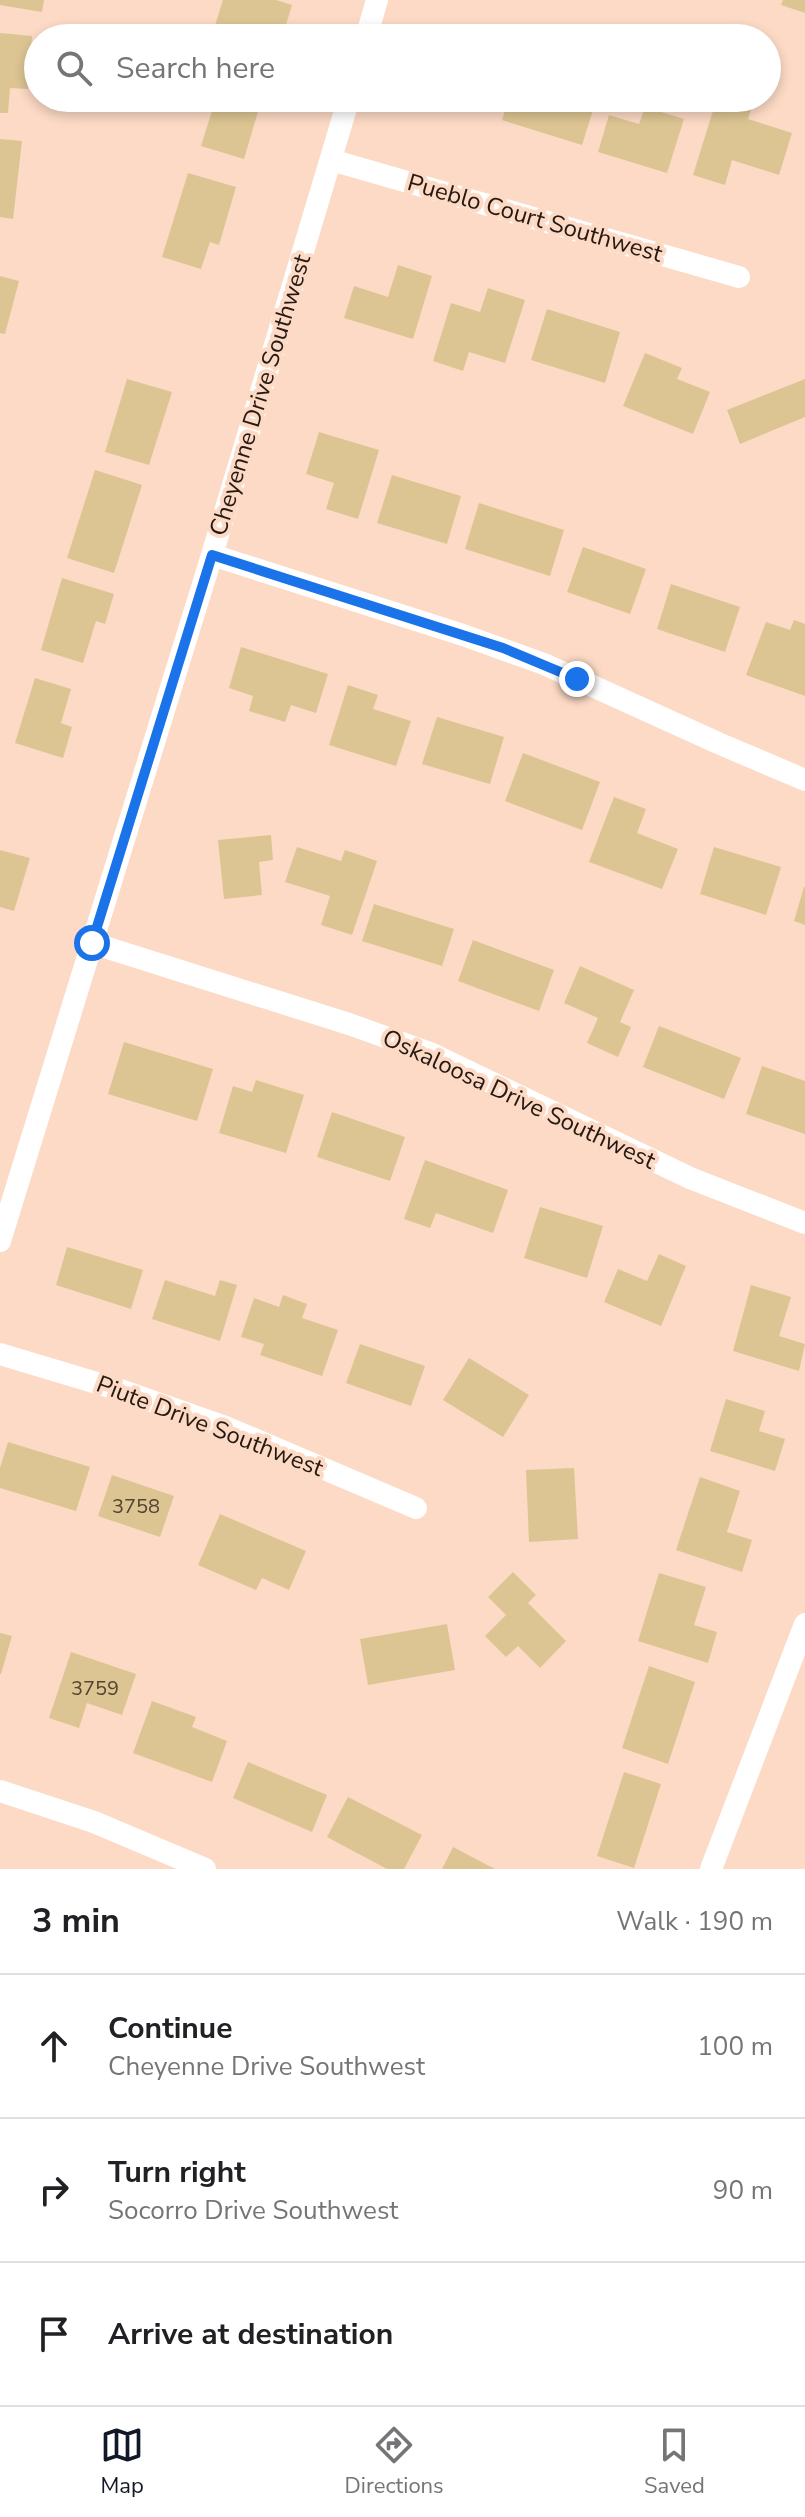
<!DOCTYPE html>
<meta charset="utf-8">
<style>
body{margin:0;font-family:"Nunito Sans",sans-serif;background:#f6f6f6;color:#202124}
.stop{position:absolute;width:24px;height:24px;margin:-18px;border:6px solid #1a73e8;border-radius:50%;background:#fff}
.stop.end{background:#1a73e8;border-color:#fff;box-shadow:0 2px 8px #0008}
.list{margin:0;padding:0;list-style:none}
h2{display:flex;justify-content:space-between;align-items:center;height:104px;margin:0;padding:0 32px;font-size:34px}
h2 small{font-size:26px;font-weight:400;color:#757577}
.list li{display:grid;grid-template-columns:52px 1fr auto;gap:24px;align-items:center;box-sizing:border-box;height:144px;padding:0 32px;border-top:2px solid #e0e0e0}
.list b{display:block;font-size:30px;white-space:nowrap}
.list p{margin:0;font-size:26px;white-space:nowrap;color:#757577}
.list em{font-size:26px;font-style:normal;color:#757577}
.icon{flex:none;width:44px;height:44px;fill:none;stroke:currentColor;stroke-width:2;stroke-linecap:round;stroke-linejoin:round}
.map{position:relative;flex:none;width:805px;height:1869px;overflow:hidden}
.search{position:absolute;background:#fff;box-shadow:0 4px 12px #0003;left:24px;right:24px;top:24px;height:88px;display:flex;align-items:center;gap:20px;box-sizing:border-box;padding:0 28px;border-radius:44px;color:#757577;font-size:30px}
.sheet{height:536px;background:#fff}
nav{display:flex;justify-content:space-around;align-items:center;box-sizing:border-box;height:112px;border-top:2px solid #e0e0e0;background:#fff;font-size:22px;color:#757577}
nav a{display:grid;justify-items:center;gap:4px}
nav .on{color:#111827}
.map>svg:first-child{display:block}
</style>
<div class="map">
<svg width="805" height="1869" viewBox="0 0 805 1869">
<rect width="100%" height="100%" fill="#fcdac5"/>
<!-- building -->
<path fill="#ddc593" d="M0,0H44L42,12L0,5Z
M223,0H276L292,5L282,38H269L253,33L252,38H211Z
M783,0H805V13L781,5Z
M0,33L32,36L28,89L10,88L8,113H0Z
M216,98H262L244,159L201,146Z
M433,98H484L480,112Z
M509,98H576L595,104L582,145L502,120Z
M717,98H727L752,106L748,119L792,133L779,175L732,160L725,185L693,175Z
M645,107L684,119L667,173L598,152L609,115L639,124Z
M0,139L22,141L13,219L0,217Z
M188,173L236,187L219,245L210,242L201,269L162,257Z
M398,265L432,276L413,339L344,318L354,286L388,297Z
M0,276L19,281L5,334L0,333Z
M488,288L525,300L505,363L469,352L463,371L433,361L451,303L480,312Z
M547,309L620,332L605,383L531,360Z
M645,353L682,368L677,379L710,392L693,434L623,406Z
M127,379L172,392L149,465L105,452Z
M805,379V417L740,444L727,410Z
M319,432L379,450L358,519L326,509L334,483L306,474Z
M95,470L142,485L114,573L67,558Z
M392,475L461,496L447,544L377,523Z
M479,503L564,530L550,576L465,549Z
M583,547L646,569L630,614L567,592Z
M62,578L114,594L105,624L96,621L83,663L41,650Z
M671,584L740,607L725,652L657,629Z
M794,620L805,624V696L746,675L766,622L790,630Z
M241,647L328,674L316,713L291,705L285,722L249,711L253,696L229,688Z
M35,678L71,689L61,723L72,727L63,758L15,743Z
M348,685L378,695L373,709L411,721L396,766L329,745Z
M437,717L504,737L490,784L422,764Z
M523,753L600,782L582,830L505,801Z
M614,797L646,809L637,833L678,849L662,889L589,862Z
M271,835L273,860L259,862L262,895L224,899L218,840Z
M297,847L341,861L345,850L377,861L352,935L321,925L330,896L285,882Z
M714,847L781,867L766,915L700,894Z
M0,850L30,858L14,911L0,907Z
M804,887H805V925L794,921Z
M374,904L454,929L442,966L362,941Z
M473,940L554,970L539,1011L458,981Z
M580,966L634,990L620,1022L631,1027L618,1057L587,1043L598,1018L564,1003Z
M659,1026L741,1058L724,1099L643,1067Z
M124,1042L213,1069L197,1121L108,1094Z
M762,1066L805,1081V1134L746,1114Z
M256,1080L304,1095L286,1153L219,1133L233,1086L252,1092Z
M332,1112L405,1137L390,1181L317,1157Z
M425,1160L508,1190L493,1233L436,1213L430,1228L404,1219Z
M540,1207L603,1226L587,1278L524,1258Z
M67,1247L143,1270L131,1309L56,1285Z
M659,1254L686,1266L661,1326L604,1302L618,1269L647,1281Z
M165,1280L215,1296L220,1280L237,1285L220,1341L152,1319Z
M751,1285L791,1297L779,1336L805,1344L799,1371L733,1351Z
M283,1295L307,1304L302,1318L338,1330L322,1376L260,1355L264,1344L241,1337L254,1298L279,1307Z
M360,1344L425,1366L411,1406L346,1383Z
M469,1358L529,1395L503,1437L443,1400Z
M726,1399L765,1411L759,1431L785,1439L775,1471L710,1451Z
M8,1442L90,1467L76,1511L0,1488V1468Z
M574,1468L578,1539L529,1542L526,1470Z
M112,1475L174,1496L160,1537L98,1516Z
M700,1477L740,1491L727,1532L752,1540L742,1572L676,1550Z
M220,1514L306,1551L289,1590L262,1578L256,1590L198,1565Z
M513,1572L536,1595L528,1603L566,1641L540,1668L518,1646L506,1657L485,1636L506,1615L488,1597Z
M659,1573L706,1587L694,1625L717,1632L708,1663L638,1641Z
M447,1624L455,1670L368,1685L360,1639Z
M0,1633L12,1636L1,1674H0Z
M71,1652L136,1674L122,1715L87,1703L79,1728L49,1718Z
M649,1666L695,1682L668,1764L622,1748Z
M152,1701L196,1717L192,1727L227,1741L212,1782L133,1753Z
M248,1762L327,1795L312,1832L233,1798Z
M624,1772L661,1784L634,1868L597,1856Z
M348,1797L422,1835L404,1869H387L327,1837Z
M453,1847L495,1869H442Z"/>
<g fill="none" stroke-linecap="round" stroke-linejoin="round">
<!-- minor -->
<path stroke="#fff" stroke-width="22" d="M366,38L377,0
M331,160L739,277
M212,555L463,635L544,664L718,743L805,780
M92,943L349,1024L430,1053L690,1178L805,1223
M0,1241L212,555L349,98
M0,1354L120,1390L228,1428L416,1508
M0,1791L94,1822L205,1869
M711,1869L805,1624"/>
</g>
<g fill="none" stroke-linecap="round" stroke-linejoin="round">
<!-- route -->
<path stroke="#1a73e8" stroke-width="10" d="M92,943L212,555L503,648L577,679"/>
</g>
<g text-anchor="middle" dominant-baseline="central" stroke-width="8" stroke-linejoin="round" paint-order="stroke">
<!-- number labels -->
<g font-size="20" fill="#544432">
<text x="136" y="1506">3758</text>
<text x="95" y="1688">3759</text>
</g>
<!-- street labels -->
<g font-size="24" fill="#261912" stroke="#fcdac5">
<text transform="translate(535 218) rotate(16)">Pueblo Court Southwest</text>
<text transform="translate(260 395) rotate(-73)">Cheyenne Drive Southwest</text>
<text transform="translate(519 1099) rotate(25)">Oskaloosa Drive Southwest</text>
<text transform="translate(210 1426) rotate(21)">Piute Drive Southwest</text>
</g>
</g>
</svg>
<div class="stop" style="left:92px;top:943px"></div>
<div class="stop end" style="left:577px;top:679px"></div>
<div class="search"><svg class="icon" aria-label="search" viewBox="0 0 24 24"><circle cx="10" cy="10" r="6"/><path d="M15 15l6 6"/></svg>Search here</div>
</div>
<section class="sheet">
<h2>3 min<small>Walk · 190 m</small></h2>
<ul class="list">
<li><svg class="icon" aria-label="ahead" viewBox="0 0 24 24"><path d="M12 20V5M6 11l6-6 6 6"/></svg><div><b>Continue</b><p>Cheyenne Drive Southwest</p></div><em>100 m</em></li>
<li><svg class="icon" aria-label="right" viewBox="0 0 24 24"><path d="M7 20v-9h11M14 6l5 5-5 5"/></svg><div><b>Turn right</b><p>Socorro Drive Southwest</p></div><em>90 m</em></li>
<li><svg class="icon" aria-label="arrive" viewBox="0 0 24 24"><path d="M6 21V4h12l-3 4 3 4H6"/></svg><div><b>Arrive at destination</b></div></li>
</ul>
</section>
<nav>
<a class="on"><svg class="icon" aria-label="map" viewBox="0 0 24 24"><path d="M3 6l6-2 6 2 6-2v14l-6 2-6-2-6 2zM9 4v14M15 6v14"/></svg>Map</a>
<a><svg class="icon" aria-label="directions" viewBox="0 0 24 24"><path d="M12 3l9 9-9 9-9-9zM9 14v-3h6M13 9l2 2-2 2"/></svg>Directions</a>
<a><svg class="icon" aria-label="saved" viewBox="0 0 24 24"><path d="M7 4h10v16l-5-4-5 4z"/></svg>Saved</a>
</nav>
